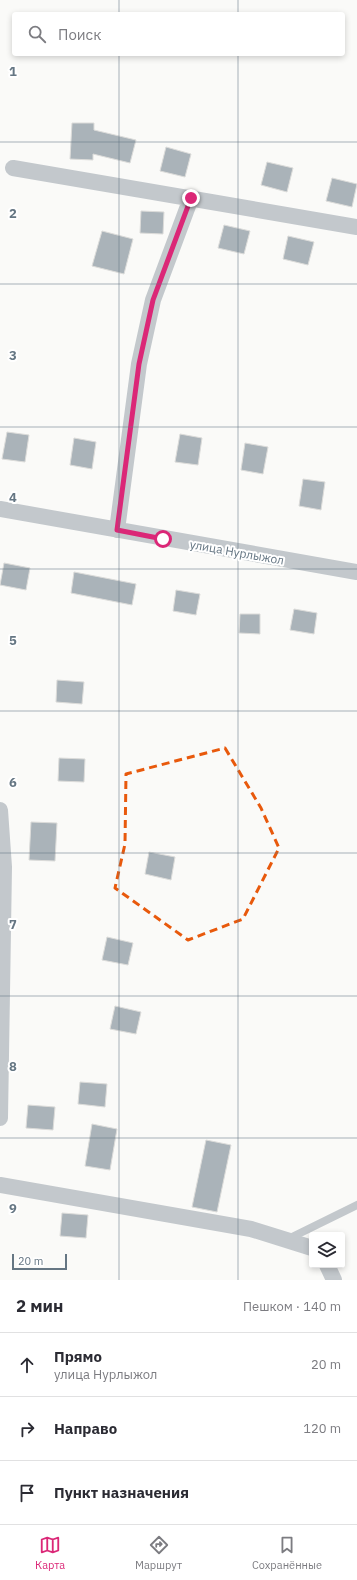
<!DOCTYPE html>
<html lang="ru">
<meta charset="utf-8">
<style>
body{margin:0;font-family:"IBM Plex Sans",sans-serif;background:#f7f7f7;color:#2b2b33}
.controls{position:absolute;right:12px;bottom:12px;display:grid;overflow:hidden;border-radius:4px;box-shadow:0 2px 6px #0003}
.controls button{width:36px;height:36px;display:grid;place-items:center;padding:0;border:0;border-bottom:1px solid #e1e1e2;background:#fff;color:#2b2b33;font:20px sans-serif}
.scale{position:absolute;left:12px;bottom:10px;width:55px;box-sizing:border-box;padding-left:4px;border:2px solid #657683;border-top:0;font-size:11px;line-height:14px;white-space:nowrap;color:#657683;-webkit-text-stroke:3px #fff;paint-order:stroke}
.stop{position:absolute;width:12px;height:12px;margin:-9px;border:3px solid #db2777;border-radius:50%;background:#fff}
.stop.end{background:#db2777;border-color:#fff;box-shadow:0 1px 4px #0008}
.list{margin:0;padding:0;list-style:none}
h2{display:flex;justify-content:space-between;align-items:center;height:52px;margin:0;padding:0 16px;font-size:17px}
h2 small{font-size:13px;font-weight:400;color:#7c7c81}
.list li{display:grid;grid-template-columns:26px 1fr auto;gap:12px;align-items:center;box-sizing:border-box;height:64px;padding:0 16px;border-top:1px solid #e1e1e2}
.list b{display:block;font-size:15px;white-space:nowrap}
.list p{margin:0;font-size:13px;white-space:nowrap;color:#7c7c81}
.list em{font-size:13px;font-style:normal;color:#7c7c81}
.icon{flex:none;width:22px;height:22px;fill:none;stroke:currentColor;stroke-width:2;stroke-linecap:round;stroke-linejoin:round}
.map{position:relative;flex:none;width:357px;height:1280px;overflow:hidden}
.search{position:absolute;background:#fff;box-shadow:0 2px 6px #0003;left:12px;right:12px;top:12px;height:44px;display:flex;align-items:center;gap:10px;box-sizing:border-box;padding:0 14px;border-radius:4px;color:#7c7c81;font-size:15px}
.sheet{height:244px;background:#fff}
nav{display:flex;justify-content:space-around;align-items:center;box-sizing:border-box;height:56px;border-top:1px solid #e1e1e2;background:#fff;font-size:11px;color:#7c7c81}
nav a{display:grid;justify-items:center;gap:2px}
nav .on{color:#db2777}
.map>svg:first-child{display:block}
</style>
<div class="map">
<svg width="357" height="1280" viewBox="0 0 357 1280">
<rect width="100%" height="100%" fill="#fafaf8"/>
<!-- building -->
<path fill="#aab3b9" stroke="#dcdcda" d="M72,123H94V130L136,140L130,163L93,154V160L70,159Z
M166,147L191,154L185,177L160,171Z
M267,162L293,168L287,192L261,185Z
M332,178L357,184L352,207L326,201Z
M141,211L164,212L163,234L140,233Z
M224,225L250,231L244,254L218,248Z
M102,231L133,239L124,274L92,266Z
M288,236L314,242L308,265L283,259Z
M7,432L29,435L25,462L2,459Z
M180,434L202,438L198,465L175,462Z
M74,438L96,442L92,469L70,465Z
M245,443L268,447L263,474L241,470Z
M303,479L325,482L321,510L299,506Z
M4,563L30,568L26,590L0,585Z
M74,572L136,584L132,605L71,593Z
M176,590L200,594L196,615L173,611Z
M294,609L317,613L314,634L290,630Z
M240,614H260V634L239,633Z
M57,680L84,682L82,704L56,702Z
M59,758L85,759L84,782L58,781Z
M31,822L57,823L55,861L29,860Z
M149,852L175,857L171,880L145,874Z
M107,937L133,943L128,965L102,960Z
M115,1006L141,1012L136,1034L110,1029Z
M80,1082L107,1084L105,1107L78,1104Z
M28,1105L55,1107L53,1130L26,1128Z
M92,1124L117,1129L110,1170L85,1166Z
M206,1140L231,1145L217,1212L192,1207Z
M62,1213L88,1215L86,1238L60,1236Z"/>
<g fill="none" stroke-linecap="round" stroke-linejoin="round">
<!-- lane -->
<path stroke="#c3c8cc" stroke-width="8" d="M288,1239L357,1205"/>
<!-- street -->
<path stroke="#c3c8cc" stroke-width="16" d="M13,168L357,227
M0,509L357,572
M117,530L139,364L153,300L191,198
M0,810L4,867L0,1118
M0,1185L251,1229L312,1248
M327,1265L334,1280"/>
</g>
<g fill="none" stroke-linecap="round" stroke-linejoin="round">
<!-- route -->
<path stroke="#db2777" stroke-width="5" d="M163,539L117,530L139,364L153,300L191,198"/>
</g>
<!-- marked area -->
<path fill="none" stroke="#e8590c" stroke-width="3" stroke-dasharray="8 5" stroke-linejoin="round" d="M225,748L261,808L279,848L243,919L188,940L115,888L125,844L126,774Z"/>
<!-- grid -->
<path fill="none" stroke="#657683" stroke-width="1" stroke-opacity="0.55" d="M119,0V14M238,0V14M119,54V1280M238,54V1280M0,142H357M0,284H357M0,427H357M0,569H357M0,711H357M0,853H357M0,996H357M0,1138H357"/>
<g text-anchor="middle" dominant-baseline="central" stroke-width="4" stroke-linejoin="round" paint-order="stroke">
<!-- street labels -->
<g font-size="12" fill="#657683" stroke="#fff">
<text transform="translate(237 552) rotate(10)">улица Нурлыжол</text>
</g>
</g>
<g font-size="13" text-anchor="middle" font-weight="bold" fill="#657683" stroke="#fff" stroke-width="4" stroke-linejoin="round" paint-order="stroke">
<text x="13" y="76">1</text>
<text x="13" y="218">2</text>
<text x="13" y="360">3</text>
<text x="13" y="502">4</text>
<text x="13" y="645">5</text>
<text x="13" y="787">6</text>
<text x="13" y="929">7</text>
<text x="13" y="1071">8</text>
<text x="13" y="1213">9</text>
</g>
</svg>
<div class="controls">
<button><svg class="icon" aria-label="layers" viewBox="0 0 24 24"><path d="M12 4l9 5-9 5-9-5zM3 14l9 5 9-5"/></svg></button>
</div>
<div class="scale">20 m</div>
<div class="stop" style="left:163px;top:539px"></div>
<div class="stop end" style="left:191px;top:198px"></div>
<div class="search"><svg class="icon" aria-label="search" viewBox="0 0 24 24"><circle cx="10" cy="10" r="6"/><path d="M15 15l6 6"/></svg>Поиск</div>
</div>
<section class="sheet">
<h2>2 мин<small>Пешком · 140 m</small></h2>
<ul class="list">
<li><svg class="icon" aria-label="ahead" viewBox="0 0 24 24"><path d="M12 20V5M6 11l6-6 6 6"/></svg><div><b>Прямо</b><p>улица Нурлыжол</p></div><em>20 m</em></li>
<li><svg class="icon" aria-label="right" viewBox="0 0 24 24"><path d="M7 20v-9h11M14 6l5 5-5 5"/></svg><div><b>Направо</b></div><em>120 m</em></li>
<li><svg class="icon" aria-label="arrive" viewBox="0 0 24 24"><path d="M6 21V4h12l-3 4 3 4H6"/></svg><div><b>Пункт назначения</b></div></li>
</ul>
</section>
<nav>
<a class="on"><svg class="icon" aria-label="map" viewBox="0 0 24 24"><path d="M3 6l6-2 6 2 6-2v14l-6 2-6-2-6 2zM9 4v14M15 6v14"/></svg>Карта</a>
<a><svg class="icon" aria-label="directions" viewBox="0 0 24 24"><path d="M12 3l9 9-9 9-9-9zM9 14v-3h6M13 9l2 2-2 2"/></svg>Маршрут</a>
<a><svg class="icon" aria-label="saved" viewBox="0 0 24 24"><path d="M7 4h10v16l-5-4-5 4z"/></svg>Сохранённые</a>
</nav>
